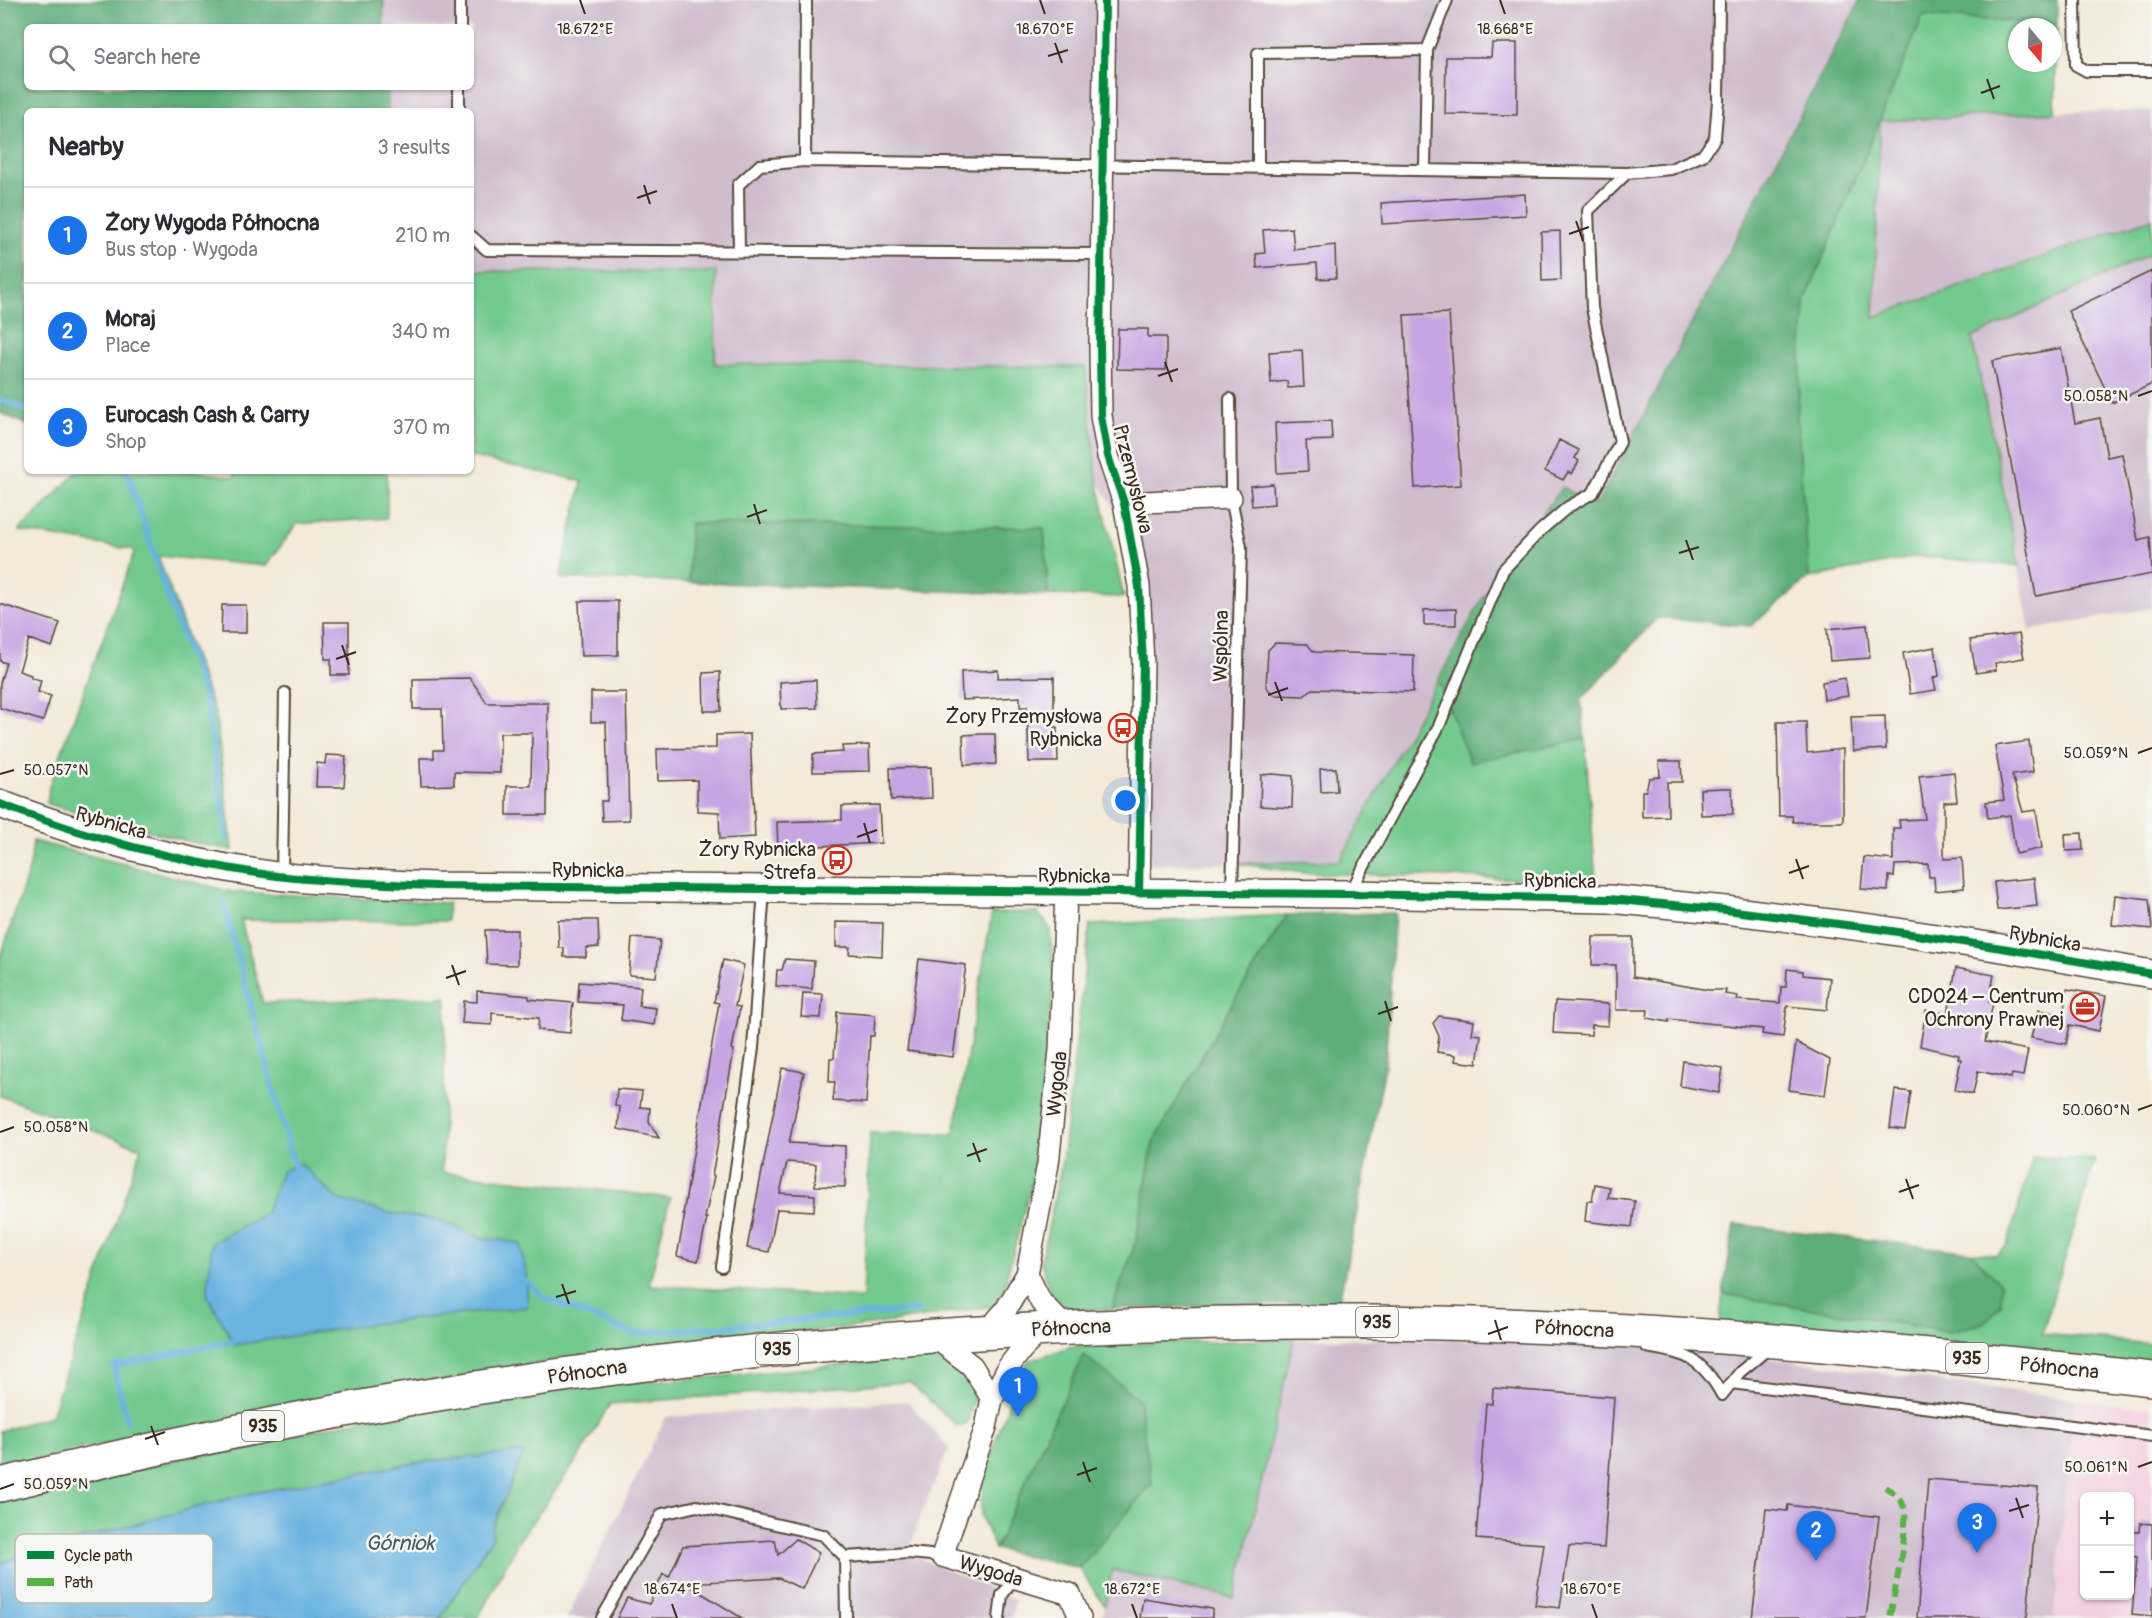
<!DOCTYPE html>
<meta charset="utf-8">
<style>
body{margin:0;font-family:Pangolin,sans-serif;background:#f2f2f3;color:#2b2b33}
.controls{position:absolute;right:18px;bottom:18px;display:grid;overflow:hidden;border-radius:9px;box-shadow:0 2px 4px #0004}
.controls button{width:54px;height:54px;display:grid;place-items:center;padding:0;border:0;border-bottom:2px solid #e1e1e2;background:#fff;color:#2b2b33;font:30px sans-serif}
.compass{position:absolute;left:2008px;top:18px;width:54px;height:54px;border-radius:50%;background:#fff;box-shadow:0 2px 4px #0004;rotate:161deg}
.you{position:absolute;left:1126px;top:801px;width:21px;height:21px;margin:-15px;border:4px solid #fff;border-radius:50%;background:#1a73e8;box-shadow:0 0 0 9px #1a73e833}
.badge{display:grid;place-items:center;width:39px;height:39px;border-radius:50%;background:#1a73e8;color:#fff;font-size:20px;font-weight:700}
.pin{position:absolute;translate:-50% -50px;filter:drop-shadow(0 2px 3px #0008)}
.pin::after{content:'';position:absolute;top:32px;width:21px;height:18px;background:inherit;clip-path:polygon(0 0,100% 0,50% 100%)}
.list{margin:0;padding:0;list-style:none}
h2{display:flex;justify-content:space-between;align-items:center;height:78px;margin:0;padding:0 24px;font-size:26px}
h2 small{font-size:20px;font-weight:400;color:#7c7c81}
.list li{display:grid;grid-template-columns:39px 1fr auto;gap:18px;align-items:center;box-sizing:border-box;height:96px;padding:0 24px;border-top:2px solid #e1e1e2}
.list b{display:block;font-size:22px;white-space:nowrap}
.list p{margin:0;font-size:20px;white-space:nowrap;color:#7c7c81}
.list em{font-size:20px;font-style:normal;color:#7c7c81}
.icon{flex:none;width:33px;height:33px;fill:none;stroke:currentColor;stroke-width:2;stroke-linecap:round;stroke-linejoin:round}
.map{position:relative;flex:none;width:2152px;height:1618px;overflow:hidden}
.search{position:absolute;background:#fff;box-shadow:0 2px 4px #0004;left:24px;top:24px;width:450px;height:66px;display:flex;align-items:center;gap:15px;box-sizing:border-box;padding:0 21px;border-radius:9px;color:#7c7c81;font-size:22px}
.panel{position:absolute;background:#fff;box-shadow:0 2px 4px #0004;left:24px;top:108px;width:450px;height:366px;border-radius:9px}
.map>svg:first-child{display:block}
</style>
<div class="map">
<svg width="2152" height="1618" viewBox="0 0 2152 1618">
<rect width="100%" height="100%" fill="#f6f6f2"/>
<filter id="ink" filterUnits="userSpaceOnUse"><feTurbulence type="fractalNoise" baseFrequency=".0167" numOctaves="2"/><feDisplacementMap in="SourceGraphic" scale="12" xChannelSelector="R" yChannelSelector="G"/><feConvolveMatrix kernelMatrix="1 2 1 2 8 2 1 2 1" color-interpolation-filters="sRGB"/></filter>
<filter id="wash" filterUnits="userSpaceOnUse"><feTurbulence type="fractalNoise" baseFrequency=".008" numOctaves="4" result="noise"/><feDisplacementMap in="SourceGraphic" scale="24" xChannelSelector="R" yChannelSelector="G"/><feGaussianBlur stdDeviation="1.35" result="paint"/><feColorMatrix in="noise" values="0 0 0 0 0 0 0 0 0 0 0 0 0 0 0 0 0 1.4 0 .05"/><feComposite in="paint" operator="in"/></filter>
<g filter="url(#wash)">
<rect width="100%" height="100%" fill="#f3ead8"/>
<!-- built -->
<path fill="#f3cfdf" fill-rule="evenodd" d="M2074,1399L2152,1408V1618H2054ZM2084,1496H2130V1596H2084Z"/>
<!-- industrial -->
<path fill="#cfbdce" d="M384,0H1860L1597,505L1562,488L1482,599L1340,861L1150,865L1126,527L1097,480L1085,367L715,364L716,272L471,271V111H388V87H471V27H383Z
M2152,111V218L1874,317L1880,120L2055,112Z
M2152,253V608L2030,630L1972,338Z
M1294,1339L1561,1340L1784,1360L2074,1399L2054,1618H1102L1112,1570L1235,1598Z
M907,1401L949,1448L918,1523L909,1553L1015,1600L1012,1618H567L666,1417Z"/>
<!-- green -->
<path fill="#72c98e" stroke="#567a56" stroke-width="1.5" fill-rule="evenodd" d="M1923,15L2057,24L2055,112L1880,121L1874,317L2152,218V253L1972,338L2019,566L1920,556L1809,578L1797,418L1805,301ZM2017,27H2053V63H2017Z
M471,271L716,272L715,364L1085,367L1097,480L1124,597L1048,595L1044,528L690,523L689,582L560,578L582,481L471,457Z
M78,471H193L234,477L235,471H387V518L297,524L266,566L158,556L215,713L233,850L199,844L47,804L49,787L135,550L19,531Z
M1438,680L1470,762L1585,739L1596,881L1304,873L1233,863L1340,861Z
M33,841L233,892L448,903L447,921L241,920L263,1003L446,997L442,1172L670,1198L649,1285L863,1298L870,1133L954,1134L992,913L1037,912L1050,928L1054,978L1035,1169L1004,1288L994,1306L870,1325L539,1363L70,1451L0,1469V1431L51,1416L141,1148L0,1096V959L30,866Z
M1287,915L1230,1008L1153,1143L1136,1241L1112,1309L1071,1310L1051,1295L1041,1262L1062,1162L1090,925Z
M2033,1157L2095,1160L2042,1334L2152,1344V1367L1722,1325L1720,1318L1723,1294L1950,1332L2001,1285L1971,1252L1995,1255L2007,1246Z
M1294,1339L1235,1598L1112,1570L1105,1606L1079,1568L1152,1484L1083,1356L995,1549L981,1516L982,1477L1018,1379L1028,1361L1072,1346Z
M928,1357L960,1372L975,1396L967,1423L957,1426L909,1382L610,1404L579,1457L518,1542L478,1618H440L493,1537L492,1528L523,1453L421,1462L242,1495L0,1563V1499L419,1407L616,1381L680,1380Z"/>
<!-- forest -->
<path fill="#5dad79" stroke="#4c6c4c" stroke-width="1.5" d="M0,0H384L383,27H27V87H388V111H27V425L0,413Z
M1860,0H2057V24L1923,16L1805,301L1797,418L1809,578L1751,626L1657,618L1581,700L1585,739L1470,762L1438,680L1482,599L1562,487L1597,505Z
M690,523L1044,528L1048,595L689,582Z
M1395,913L1385,1067L1339,1303L1112,1309L1136,1241L1153,1143L1230,1008L1287,915Z
M1734,1224L1971,1252L2001,1285V1305L1984,1323L1950,1332L1723,1294Z
M1084,1355L1139,1400L1152,1484L1079,1568L995,1549Z"/>
<!-- water -->
<path fill="#68b3e0" stroke="#526e7f" stroke-width="1.5" d="M300,1163L337,1199L387,1213L439,1220L480,1237L520,1243L526,1272L528,1307L362,1325L235,1345L207,1295L212,1243L266,1213L282,1171Z
M511,1453H524L492,1528L493,1537L440,1618H0V1563L25,1554L242,1495L421,1462Z"/>
<g fill="none" stroke-linecap="round" stroke-linejoin="round">
<!-- stream -->
<path stroke="#68b3e0" stroke-width="6" d="M0,399L27,410
M127,471L164,586L206,699L227,838
M223,902L294,1165
M527,1281L543,1297L635,1334L918,1310
M127,1421L114,1366L233,1341"/>
</g>
<g id="blocks">
<!-- building -->
<path fill="#c6a6e2" d="M1492,43H1517V115L1445,114L1446,57H1491Z
M1525,194L1526,215L1382,224L1381,203Z
M1292,228L1294,250L1335,245L1336,278L1318,279L1317,263L1257,268L1256,254L1265,253L1263,230Z
M1560,231L1561,280L1542,281L1541,232Z
M2152,271V384L2112,403L2068,311Z
M1449,313L1461,485L1415,488L1404,315Z
M1118,329H1148V337H1166V370L1117,369Z
M2061,348L2075,423L2100,418L2107,457L2122,454L2138,540L2150,537L2152,574L2036,596L1992,361Z
M1302,350L1304,387L1288,388L1287,381L1271,383L1269,352Z
M1331,421L1332,440L1306,441L1308,471L1277,473L1275,423Z
M1559,440L1579,450L1575,458L1579,461L1572,474L1568,472L1563,480L1545,471Z
M1273,484L1274,504L1252,506L1250,486Z
M579,601H618V655L581,656Z
M0,604L60,623L52,647L29,639L19,671L31,675V678L41,680L38,692L51,696L43,721L0,708V683L6,663L0,661Z
M222,605H246V633H221Z
M1456,609V625H1424V610Z
M324,622H349V675H331V659H325Z
M1867,625L1870,658L1830,661L1827,629Z
M2019,634L2024,658L1995,663L1996,670L1976,673L1970,640Z
M1275,643L1307,644L1314,652L1414,655L1413,692L1312,689L1304,696L1274,695L1266,687L1268,650Z
M1935,647L1939,676L1933,678L1936,690L1910,694L1903,653Z
M998,670V678L1054,677V727H1057L1058,762H1029L1027,707H1020V697L962,700L961,672Z
M720,672L721,711H704L703,673Z
M470,678L487,703H548L547,815H507V786H531L532,733H500V773L454,772V785L421,786L420,758H434V750H443L442,709H413V679Z
M1845,678L1848,696L1824,700L1822,682Z
M816,680L817,708L781,709L780,682Z
M591,692H626L629,820L602,821L601,801H607L608,793L606,722H591Z
M1885,716L1886,749L1853,751L1851,717Z
M1777,722H1806L1807,753L1843,749V822H1793L1792,816H1779Z
M750,734L755,837L720,839L719,812L697,811V780L658,781L657,749L716,748V735Z
M982,734H995L996,764L964,765L963,735Z
M2029,741L2033,772L2012,775L2023,812L2036,810L2042,848L2016,854L2010,815L1988,818L1986,802L2004,800L1995,746Z
M869,745L870,771L813,772V754L843,752L842,746Z
M326,755L346,756L344,787H316L317,763L325,764Z
M1659,761H1681L1682,782H1667L1668,816L1642,817V791H1646L1649,778L1660,777Z
M931,767L932,798L891,800L890,768Z
M1336,768L1337,791L1321,792L1320,769Z
M1954,772L1957,801L1944,802V859L1962,858L1964,888L1935,891L1934,877H1929L1928,864L1895,865L1894,877L1889,876L1888,891L1861,889L1864,857L1893,860V828H1900L1899,820L1925,819L1919,776Z
M1273,774L1293,776L1292,808L1260,806L1261,775Z
M1723,788H1732L1733,814L1701,815L1700,789Z
M879,805L881,843L818,846V850H778L777,822L842,820V806Z
M2082,833L2083,850L2066,851L2065,834Z
M2034,878L2037,906L1997,910L1994,882Z
M2115,895L2149,899L2152,929L2112,925Z
M558,920H598L599,947L586,948V957H564V948H559Z
M836,922L883,923L882,956L849,954L850,947H836Z
M485,930H517V965L487,964Z
M1593,937H1633V977L1709,990H1726L1725,994L1738,996L1737,1000L1780,1003L1781,987H1786L1787,969L1803,971V975L1830,978L1827,1010L1787,1006L1783,1037L1762,1034L1763,1029L1669,1019V1022L1647,1018L1648,1010H1616V965H1592Z
M632,938L660,940L656,977L629,975Z
M785,959L814,961L812,989L776,986L777,970H782Z
M919,959L966,965L953,1057L907,1051Z
M723,960L744,965L735,1006L740,1007L732,1049L734,1050L712,1176H714L705,1218H707L698,1261L677,1256L685,1214H683L719,1003L714,1002Z
M1956,968L1994,975L1989,1002L1993,1003L1985,1042L2028,1050L2023,1076L2012,1074L2011,1078L1978,1071L1973,1094L1955,1090L1961,1059H1958L1959,1055L1920,1046L1926,1010L1948,1014Z
M579,982L641,987L639,1006L656,1008L654,1025L621,1020L623,1005L578,1002Z
M2067,989L2106,996L2099,1031L2070,1025L2066,1044L2031,1038L2038,1010L2063,1015Z
M477,991L529,996V999L573,1003L570,1033L538,1030L539,1018L492,1013V1025L462,1023L464,1001L477,1002Z
M803,993L823,994L821,1018L801,1017Z
M1555,1001L1609,1004L1608,1026L1592,1025L1591,1035L1553,1033Z
M837,1012L875,1015L874,1036H870L866,1103L833,1101L835,1082H829L830,1058H834Z
M1439,1016L1474,1021L1472,1034L1481,1035L1477,1064L1455,1061L1456,1055L1437,1052L1439,1036L1433,1023Z
M1796,1042L1830,1060L1825,1095L1789,1090Z
M1683,1061L1723,1068L1719,1093L1680,1086Z
M782,1068L804,1072L789,1143L845,1146V1187L815,1186L816,1164L787,1162L780,1193L815,1195L814,1211L777,1209L769,1252L747,1248Z
M617,1089L642,1091L640,1107L650,1108L649,1122L659,1138L618,1129L620,1107L615,1106Z
M1895,1090L1911,1092L1905,1130L1890,1128Z
M1595,1184L1610,1187L1608,1198L1635,1201L1632,1227L1585,1221L1587,1201H1592Z
M1493,1388L1614,1397L1604,1548L1569,1546L1560,1608L1535,1605L1544,1544L1476,1539L1486,1403L1492,1404Z
M1928,1479L2038,1488L2027,1618H1917Z
M1788,1505L1879,1517L1866,1618H1752L1766,1509L1787,1511Z
M2140,1523L2152,1524V1616L2132,1614L2137,1557L2130,1556V1531H2139Z
M796,1539L819,1553L802,1589L779,1578L685,1583L742,1618H617L627,1598L649,1604L663,1574L669,1577L683,1546L775,1540L778,1555Z
M1143,1598L1212,1609V1618H1140Z"/>
</g>
</g>
<g filter="url(#ink)">
<use href="#blocks" fill-opacity="0" stroke="#57473a" stroke-width="1.5"/>
<g fill="none" stroke-linecap="round" stroke-linejoin="round">
<!-- service casing -->
<g stroke="#57473a" stroke-width="14">
<path id="service" d="M2075,0L2076,65L2087,71H2152
M460,27V0
M459,111V87
M805,161L806,0
M1258,167V53L1427,50
M1425,169L1427,50L1447,0
M471,236L487,250L1102,254
M739,251L738,185L760,165L805,161L1627,173L1671,169L1703,155L1715,138L1718,101L1719,0
M1230,399L1231,498L1241,547L1232,893
M282,876L285,693
M1351,891L1439,726L1503,570L1541,530L1568,507L1593,493L1620,442L1592,308L1588,211L1627,173
M722,1267L753,1048L764,889
M1647,1347C1687,1354 1701,1357 1722,1395L1740,1372L1768,1349
M1731,1383L2152,1436
M602,1618L662,1514L697,1506L823,1535L845,1557
M846,1618L845,1557L909,1553L942,1556
M999,1618L1002,1595L1015,1578"/>
</g>
<!-- minor casing -->
<g stroke="#57473a" stroke-width="24">
<path id="minor" d="M1105,0L1100,346L1101,416L1108,456L1124,503L1139,586L1143,663L1139,893
M1124,503L1231,498
M1027,1274L1041,1302L1066,1328
M1042,1329L1022,1349L1009,1366L992,1399L986,1427L942,1556L1070,1594L1080,1618
M986,1332L1005,1311L1027,1274L1048,1164L1060,1050L1066,892
M932,1335L972,1366L992,1399"/>
</g>
<!-- tertiary casing -->
<g stroke="#57473a" stroke-width="30">
<path id="tertiary" d="M0,804C89,838 183,863 277,876C330,882 383,884 436,886L1350,894L1609,899L1726,910L1878,929L2008,949L2152,974"/>
</g>
<!-- primary casing -->
<g stroke="#57473a" stroke-width="36">
<path id="primary" d="M0,1485C141,1451 283,1419 426,1396C738,1344 1054,1320 1370,1322C1632,1324 1892,1349 2152,1379"/>
</g>
<!-- service -->
<use href="#service" stroke="#fff" stroke-width="10"/>
<!-- minor -->
<use href="#minor" stroke="#fff" stroke-width="21"/>
<!-- tertiary -->
<use href="#tertiary" stroke="#fff" stroke-width="27"/>
<!-- primary -->
<use href="#primary" stroke="#fff" stroke-width="33"/>
<!-- quiet -->
<path stroke="#57b245" stroke-width="6" stroke-dasharray="12 6" stroke-linecap="butt" d="M1885,1487C1894,1493 1901,1497 1904,1507C1910,1522 1893,1598 1890,1618"/>
<!-- cycleway casing -->
<g stroke="#f6f6f2" stroke-width="11">
<path id="cycleway" d="M1105,0L1100,346L1101,416L1108,456L1124,503L1139,586L1143,663L1139,893
M0,804C89,838 183,863 277,876C330,882 383,884 436,886L1350,894L1609,899L1726,910L1878,929L2008,949L2152,974"/>
</g>
<!-- cycleway -->
<use href="#cycleway" stroke="#00873e" stroke-width="8"/>
</g>
</g>
<!-- ticks -->
<path fill="none" stroke="#3b2a1e" stroke-width="2" d="M580,0L585,14M1040,0L1045,14M1500,0L1505,14M1055,43L1062,63M1048,56L1068,50M1987,79L1994,99M1981,93L2000,86M644,185L650,204M637,198L657,191M1576,221L1583,241M1569,234L1589,227M1165,362L1172,382M1158,376L1178,369M2138,396L2152,391M754,504L760,524M747,517L767,510M1686,540L1693,560M1679,553L1699,547M342,645L349,665M336,659L356,652M1275,682L1282,701M1268,695L1288,688M2138,753L2152,748M0,774L14,770M864,823L870,843M857,837L877,830M1796,859L1803,879M1789,873L1809,866M452,965L459,985M446,978L466,971M1385,1001L1391,1021M1378,1014L1398,1007M2138,1110L2152,1105M0,1132L14,1127M973,1143L980,1162M967,1156L987,1149M1906,1179L1913,1199M1899,1192L1919,1185M562,1284L569,1304M556,1297L576,1291M1495,1320L1501,1340M1488,1334L1508,1327M151,1426L158,1445M145,1439L165,1432M1083,1462L1090,1482M2138,1467L2152,1462M1077,1475L1097,1468M0,1489L14,1484M2016,1498L2023,1518M2009,1511L2029,1505M672,1604L677,1618M1132,1604L1137,1618M1592,1604L1597,1618"/>
<!-- icons -->
<defs>
<g id="bus-ring" transform="scale(1.5)"><circle r="9.5" fill="#f6f6f2" stroke="#c8321e" stroke-width="1.5"/><path d="M-5-6H5V4H4V6H2V4H-2V6H-4V4H-5ZM-3.5-4V0h7V-4ZM-3.5 1.2v1.5H-2V1.2ZM2 1.2v1.5H3.5V1.2Z" fill="#c8321e"/></g>
<g id="office-ring" transform="scale(1.5)"><circle r="9.5" fill="#f6f6f2" stroke="#c8321e" stroke-width="1.5"/><path d="M-6-3h4V-5.5h4V-3h4V5H-6ZM-1-4.5V-3h2v-1.5ZM-6 0V1H6V0Z" fill="#c8321e"/></g>
</defs>
<g fill-rule="evenodd">
<use href="#bus-ring" x="1123" y="728"/>
<use href="#bus-ring" x="837" y="860"/>
<use href="#office-ring" x="2085" y="1007"/>
</g>
<g text-anchor="middle" dominant-baseline="central" stroke-width="5" stroke-linejoin="round" paint-order="stroke">
<!-- shield labels -->
<g fill="#f6f6f2" stroke="#73675e" stroke-width="1.5">
<rect x="1356" y="1307" width="42" height="30" rx="4.5"/>
<rect x="756" y="1334" width="42" height="30" rx="4.5"/>
<rect x="1946" y="1343" width="42" height="30" rx="4.5"/>
<rect x="242" y="1411" width="42" height="30" rx="4.5"/>
</g>
<g font-size="18" font-weight="bold" fill="#3b2a1e">
<text x="1377" y="1322">935</text>
<text x="777" y="1349">935</text>
<text x="1967" y="1358">935</text>
<text x="263" y="1426">935</text>
</g>
<!-- street labels -->
<g font-size="20" fill="#3b2a1e" stroke="#f6f6f2">
<text transform="translate(1133 479) rotate(76)">Przemysłowa</text>
<text transform="translate(1221 646) rotate(-89)">Wspólna</text>
<text transform="translate(111 823) rotate(16)">Rybnicka</text>
<text x="588" y="870">Rybnicka</text>
<text transform="translate(1074 876) rotate(1)">Rybnicka</text>
<text transform="translate(1560 881) rotate(1)">Rybnicka</text>
<text transform="translate(2045 939) rotate(10)">Rybnicka</text>
<text transform="translate(1057 1084) rotate(-84)">Wygoda</text>
<text transform="translate(1071 1328) rotate(-3)">Północna</text>
<text transform="translate(1574 1329) rotate(3)">Północna</text>
<text transform="translate(2059 1368) rotate(6)">Północna</text>
<text transform="translate(587 1372) rotate(-8)">Północna</text>
<text transform="translate(991 1571) rotate(17)">Wygoda</text>
</g>
<!-- poi labels -->
<g font-size="20" fill="#3b2a1e" stroke="#f6f6f2" text-anchor="end">
<text x="1102" y="716">Żory Przemysłowa<tspan x="1102" dy="23">Rybnicka</tspan></text>
<text x="816" y="849">Żory Rybnicka<tspan x="816" dy="23">Strefa</tspan></text>
<text x="2064" y="996">CDO24 – Centrum<tspan x="2064" dy="23">Ochrony Prawnej</tspan></text>
</g>
<!-- water labels -->
<g font-size="21" font-style="italic" fill="#4b5a62" stroke="#f6f6f2">
<text x="400" y="1543">Górniok</text>
</g>
</g>
<!-- legend -->
<rect x="15" y="1534" width="198" height="69" rx="9" fill="#f6f6f2" stroke="#beb9b2" stroke-width="1.5"/>
<rect x="27" y="1551" width="27" height="8" fill="#00873e"/>
<rect x="27" y="1578" width="27" height="8" fill="#57b245"/>
<g font-size="16" fill="#3b2a1e">
<text x="64" y="1561">Cycle path</text>
<text x="64" y="1588">Path</text>
</g>
<g font-size="15" text-anchor="middle" fill="#3b2a1e" stroke="#f6f6f2" stroke-width="5" stroke-linejoin="round" paint-order="stroke">
<text x="585" y="34">18.672°E</text>
<text x="1045" y="34">18.670°E</text>
<text x="1505" y="34">18.668°E</text>
<text x="2096" y="401">50.058°N</text>
<text x="2096" y="758">50.059°N</text>
<text x="56" y="775">50.057°N</text>
<text x="2096" y="1115">50.060°N</text>
<text x="56" y="1132">50.058°N</text>
<text x="2096" y="1472">50.061°N</text>
<text x="56" y="1489">50.059°N</text>
<text x="672" y="1594">18.674°E</text>
<text x="1132" y="1594">18.672°E</text>
<text x="1592" y="1594">18.670°E</text>
</g>
</svg>
<div class="controls">
<button>+</button>
<button>−</button>
</div>
<svg class="compass" viewBox="-18 -18 36 36"><path d="M0-13l5 13h-10z" fill="#e53935"/><path d="M0 13l5-13h-10z" fill="#7c7c81"/></svg>
<div class="you"></div>
<div class="pin badge" style="left:1018px;top:1417px">1</div>
<div class="pin badge" style="left:1816px;top:1561px">2</div>
<div class="pin badge" style="left:1977px;top:1553px">3</div>
<div class="search"><svg class="icon" aria-label="search" viewBox="0 0 24 24"><circle cx="10" cy="10" r="6"/><path d="M15 15l6 6"/></svg>Search here</div>
<section class="panel">
<h2>Nearby<small>3 results</small></h2>
<ul class="list">
<li><span class="badge">1</span><div><b>Żory Wygoda Północna</b><p>Bus stop · Wygoda</p></div><em>210 m</em></li>
<li><span class="badge">2</span><div><b>Moraj</b><p>Place</p></div><em>340 m</em></li>
<li><span class="badge">3</span><div><b>Eurocash Cash &amp; Carry</b><p>Shop</p></div><em>370 m</em></li>
</ul>
</section>
</div>
